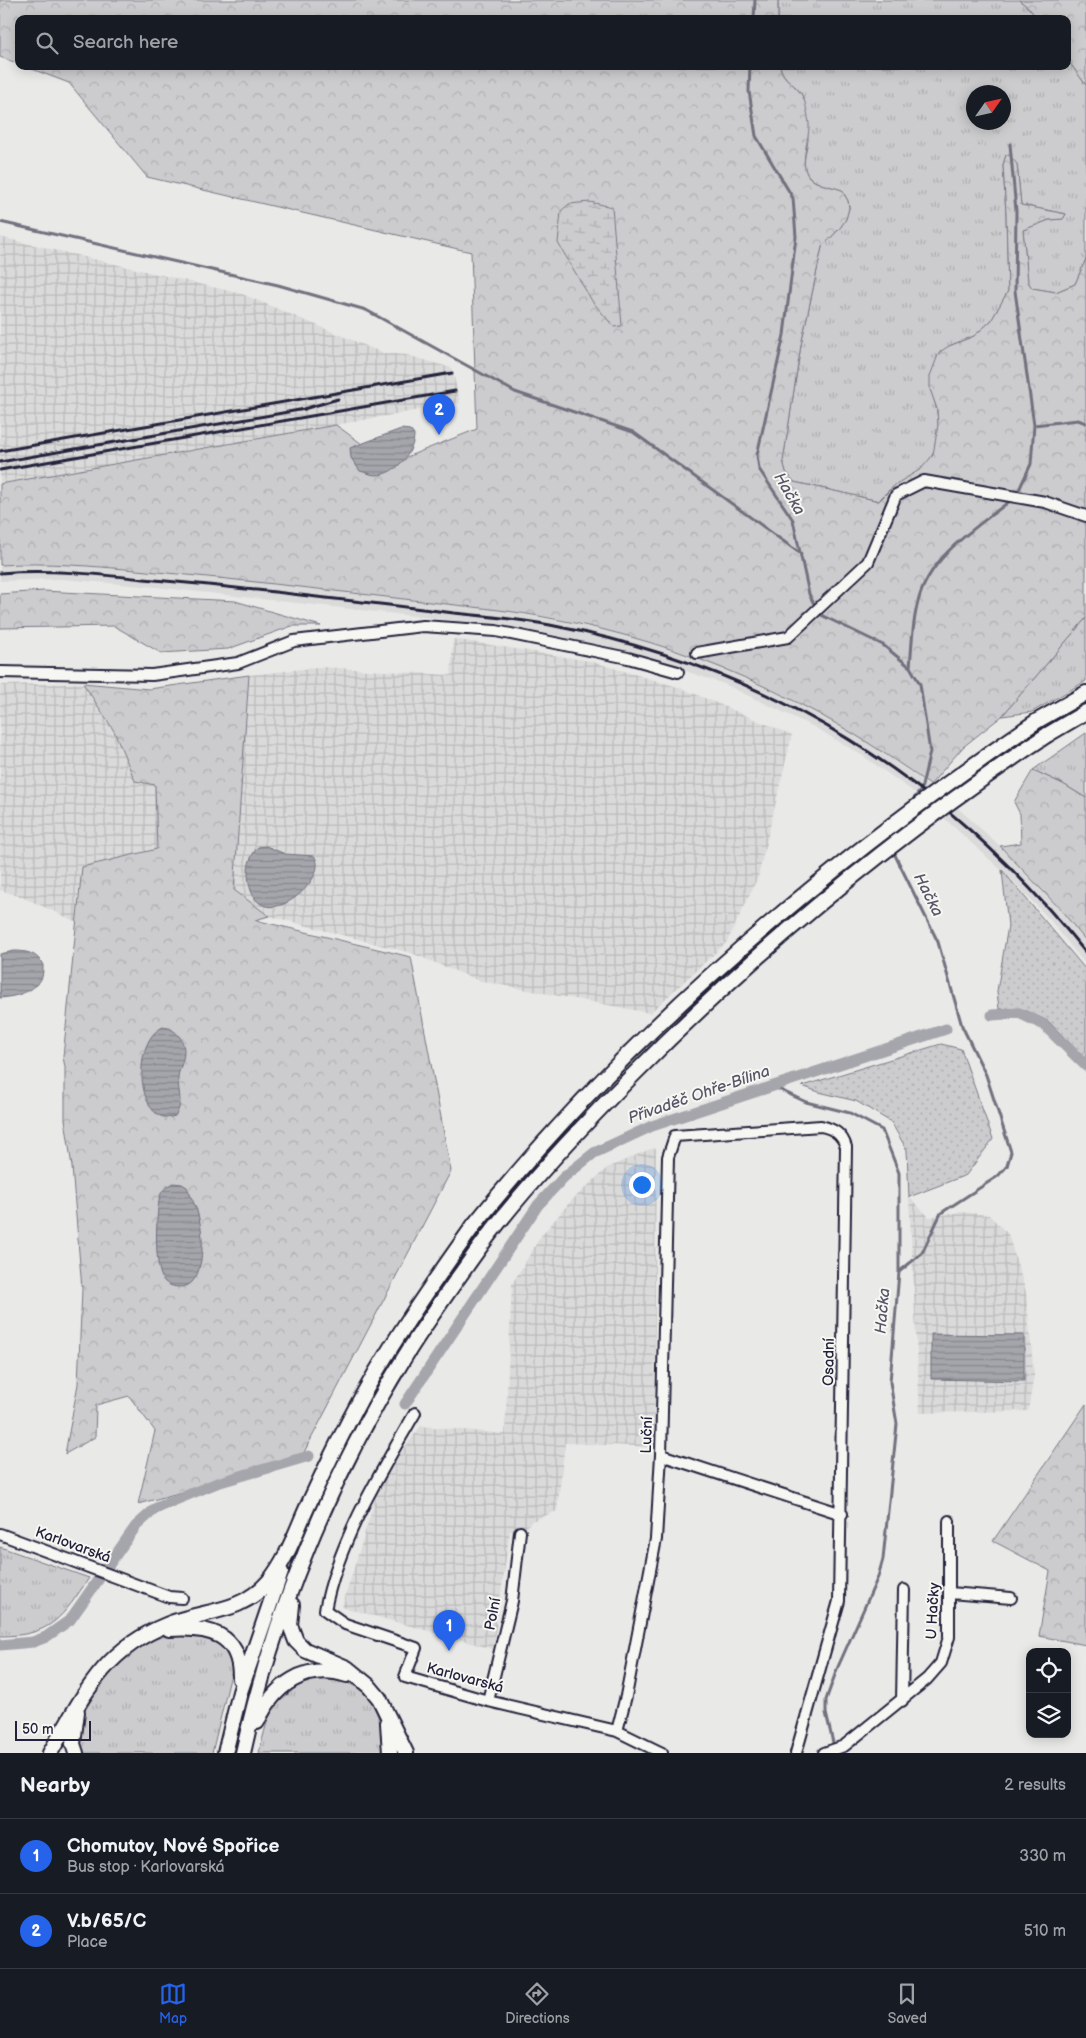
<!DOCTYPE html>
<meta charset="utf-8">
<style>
body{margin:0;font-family:"Balsamiq Sans",sans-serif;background:#242831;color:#f1f3f6}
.controls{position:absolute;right:15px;bottom:15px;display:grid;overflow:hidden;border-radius:10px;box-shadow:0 2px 12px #0003}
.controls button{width:45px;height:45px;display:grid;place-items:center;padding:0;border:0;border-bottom:1px solid #363941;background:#171b24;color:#f1f3f6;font:25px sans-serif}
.compass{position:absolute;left:966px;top:85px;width:45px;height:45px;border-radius:50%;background:#171b24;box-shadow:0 2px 12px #0003;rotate:56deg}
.scale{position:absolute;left:15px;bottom:12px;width:76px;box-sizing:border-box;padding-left:5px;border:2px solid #22223b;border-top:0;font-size:14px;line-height:18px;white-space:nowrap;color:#22223b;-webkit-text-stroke:4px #f6f6f2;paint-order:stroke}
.you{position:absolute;left:641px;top:1184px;width:18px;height:18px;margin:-12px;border:4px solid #fff;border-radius:50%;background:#1a73e8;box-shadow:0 0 0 8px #1a73e833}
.badge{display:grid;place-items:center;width:32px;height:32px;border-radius:50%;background:#2563eb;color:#fff;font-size:16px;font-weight:700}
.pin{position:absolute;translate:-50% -41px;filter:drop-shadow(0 1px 2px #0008)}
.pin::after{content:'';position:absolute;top:26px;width:18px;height:15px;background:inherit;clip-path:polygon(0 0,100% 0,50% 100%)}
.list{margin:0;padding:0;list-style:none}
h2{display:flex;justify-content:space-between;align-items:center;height:65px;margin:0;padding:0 20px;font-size:21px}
h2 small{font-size:16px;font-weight:400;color:#9ea1a6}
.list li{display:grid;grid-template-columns:32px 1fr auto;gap:15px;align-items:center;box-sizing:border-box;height:75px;padding:0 20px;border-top:1px solid #363941}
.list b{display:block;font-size:19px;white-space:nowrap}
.list p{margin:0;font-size:16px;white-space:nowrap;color:#9ea1a6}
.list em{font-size:16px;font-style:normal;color:#9ea1a6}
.icon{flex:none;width:28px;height:28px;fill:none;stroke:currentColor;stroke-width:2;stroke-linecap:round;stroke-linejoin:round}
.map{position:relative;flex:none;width:1086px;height:1753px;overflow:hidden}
.search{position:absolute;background:#171b24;box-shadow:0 2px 12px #0003;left:15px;right:15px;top:15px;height:55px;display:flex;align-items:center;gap:12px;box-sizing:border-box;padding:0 18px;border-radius:10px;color:#9ea1a6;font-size:19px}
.sheet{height:215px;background:#171b24}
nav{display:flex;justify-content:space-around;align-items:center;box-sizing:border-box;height:70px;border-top:1px solid #363941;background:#171b24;font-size:14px;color:#9ea1a6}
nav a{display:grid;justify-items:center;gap:2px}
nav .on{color:#2563eb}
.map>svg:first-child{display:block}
</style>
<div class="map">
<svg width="1086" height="1753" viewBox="0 0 1086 1753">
<defs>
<pattern id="industrial-grid" width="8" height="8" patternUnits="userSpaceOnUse" patternTransform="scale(1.25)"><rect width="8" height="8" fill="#dadada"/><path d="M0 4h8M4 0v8" fill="none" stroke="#bbbbbc"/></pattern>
<pattern id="grass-tufts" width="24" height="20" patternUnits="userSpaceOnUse" patternTransform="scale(1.25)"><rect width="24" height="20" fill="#ccccce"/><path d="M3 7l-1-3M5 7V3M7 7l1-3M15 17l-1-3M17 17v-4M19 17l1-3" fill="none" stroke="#afafb2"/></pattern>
<pattern id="forest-crowns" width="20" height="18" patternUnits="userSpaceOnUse" patternTransform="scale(1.25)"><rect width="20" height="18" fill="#ccccce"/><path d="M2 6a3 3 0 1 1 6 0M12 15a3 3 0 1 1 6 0" fill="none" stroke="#afafb2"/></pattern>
<pattern id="wetland-marsh" width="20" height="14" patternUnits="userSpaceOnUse" patternTransform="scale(1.25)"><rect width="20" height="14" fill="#ccccce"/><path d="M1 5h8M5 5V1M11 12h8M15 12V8" fill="none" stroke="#afafb2"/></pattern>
<pattern id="park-dots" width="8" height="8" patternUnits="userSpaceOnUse" patternTransform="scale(1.25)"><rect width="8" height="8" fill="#ccccce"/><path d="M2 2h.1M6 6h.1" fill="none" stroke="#afafb2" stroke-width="1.8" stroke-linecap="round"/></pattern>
<pattern id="water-rules" width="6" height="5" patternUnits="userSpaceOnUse" patternTransform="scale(1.25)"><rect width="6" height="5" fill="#a5a5ac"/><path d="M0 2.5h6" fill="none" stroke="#86868d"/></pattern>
</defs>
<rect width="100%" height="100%" fill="#e9e9e7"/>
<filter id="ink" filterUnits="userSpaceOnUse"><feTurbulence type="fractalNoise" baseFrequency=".02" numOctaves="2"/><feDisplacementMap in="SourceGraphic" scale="10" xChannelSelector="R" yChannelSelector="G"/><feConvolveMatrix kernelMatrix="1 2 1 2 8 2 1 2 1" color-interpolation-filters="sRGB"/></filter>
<g filter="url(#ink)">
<!-- built -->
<path fill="#dadada" d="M63,564L250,581L514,612L628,635L730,670L823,715L872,744L951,802L1000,846L1061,910L1086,941V965L1050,920L1011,879L921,797L863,756L816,728L724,684L624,650L512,627L155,587L62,579L0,581V565Z"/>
<!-- industrial -->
<path fill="url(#industrial-grid)" d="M0,237L242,294L383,353L407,355L452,368L460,403L0,484Z
M453,639L590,661L681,688L792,735L758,877L727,942L650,1013L480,981L411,953L269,916L234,890L249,675L320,667L451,675Z
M83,683L114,731L135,781L155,784L157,849L83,867L77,922L22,897L0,890V685Z
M656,1148L654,1447L565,1443L557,1511L532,1521L522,1532L510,1531L493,1649L342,1607L382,1477L421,1426L505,1434L512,1284L541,1236L570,1202L607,1168L648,1150Z
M909,1197L929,1217L961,1212L989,1215L1008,1234L1026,1292L1034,1375L1028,1411L920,1413Z"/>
<!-- grass -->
<path fill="url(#grass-tufts)" stroke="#777784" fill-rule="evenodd" d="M778,0H1019L1029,8L1037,19H778Z
M1067,59L1086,85V259L1075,284L1056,292L1032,288L1028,282L1023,230L1049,220L1063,219L1066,214L1021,205L1017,164L1006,155L1003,165L1006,214L1008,291L991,321L974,336L949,346L930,389C941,414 944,452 919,471C905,481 889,486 879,501L794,482L786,472L783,461L801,345L822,247L840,228L846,219L849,208L848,201L842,190C833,187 820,185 813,180C799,170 806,154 808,140C808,134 805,102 803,97C798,85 782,80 780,66H1067ZM974,92H1004V122H974Z
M1086,618V681L1032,712L1002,716Z
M1086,733V798L1063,784L1033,770Z
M0,1547L89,1578C62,1617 52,1636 0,1636Z
M181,1635C204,1636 233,1639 232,1670L212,1753H83C79,1740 80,1721 85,1708C95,1682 122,1653 148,1642C158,1637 169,1635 181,1635Z
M322,1679C369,1679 383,1710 383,1753H259C269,1713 273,1685 322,1679Z"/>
<!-- forest -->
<path fill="url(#forest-crowns)" stroke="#777784" d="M0,0H778V19H19V64L0,57Z
M1019,0H1086V85L1067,59V19H1037L1029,8Z
M24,66H780C782,80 797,85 803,97C806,104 808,116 809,124C810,142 794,172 816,182C824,186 834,187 842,190L848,201L849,208L846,219L840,228L822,247L801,345L783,461L786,472L794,482L879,501L896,484L921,469L933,455L938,425L937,409L930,389V376L938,355L941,351L949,346L974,336L991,321L1008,291L1006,214L1003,165L1006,155H1009L1017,164L1021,205L1066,214L1063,219L1049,220L1023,230L1028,282L1032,288L1056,292L1075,284L1086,259V618L1002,716L963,747L930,785C816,701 688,643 549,618C515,611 481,608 447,604C395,598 344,592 292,586C240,580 188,575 136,570C91,566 46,562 0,565V484L336,425L362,444L350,449L395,468L409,456L477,429L471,252L147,177L69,83Z
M43,591L235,601L321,626H292L228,649L161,653L114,626L0,628V594Z
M249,675L234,890L269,916L255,920L411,957L451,1171L300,1460L138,1504L155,1431L129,1396L96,1405L95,1437L65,1454L78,1384L82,1289L72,1167L65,1119V1067L63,1057L82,867L157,849L155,785L135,781L114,731L83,683L149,689Z
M1033,770L1063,784L1086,798V941L1061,910L1000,846L1021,843L1020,814L1014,802Z
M1086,1404V1645L1039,1636L1050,1571L993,1541Z"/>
<!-- wetland -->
<path fill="url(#wetland-marsh)" stroke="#777784" d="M590,202L612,207L622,326L614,327L592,301L558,243L561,211L569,204Z"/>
<!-- park -->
<path fill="url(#park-dots)" stroke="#777784" d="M1002,870L1086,970V1059L1048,1021L1022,1009H999L997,991L1008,926Z
M941,1044L961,1049L993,1139L966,1175L909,1197L907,1150L891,1122L856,1101L819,1092L802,1086Z"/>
<!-- water -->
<path fill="url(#water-rules)" stroke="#71717f" d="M401,429L410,430L414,435C414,453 395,475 376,475C371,475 365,472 360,471L351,458L350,448Z
M266,846L285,854L314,856C333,877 260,941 249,883C246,869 249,857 258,847Z
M14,951C27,951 37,953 43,965C43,969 43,974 42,977C36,992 14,997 0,998V954Z
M163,1027C179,1029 187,1044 183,1059C182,1065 178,1072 178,1078C178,1093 184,1103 175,1116C138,1130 129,1041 163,1027Z
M173,1183L182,1184L187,1187C192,1199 198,1211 200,1223C204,1239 204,1280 186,1286C179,1288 171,1287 165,1282C153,1271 156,1212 160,1196C162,1190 167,1186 173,1183Z
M931,1334L1024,1335V1381L931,1379Z"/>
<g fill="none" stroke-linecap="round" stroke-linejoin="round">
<!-- stream -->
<path stroke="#71717f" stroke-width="3" d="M754,19L755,0
M750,66L749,91L756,136L793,198L796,237L784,335L757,455L759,469L793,520L809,594L819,614L883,645L910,667L920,684L930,752L921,790L907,807
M1010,144L1016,211L1015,291L1034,425
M0,222L278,285L366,310L515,392L633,432L801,554
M1017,494L1031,464L1034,425L1078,420L1086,423
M910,667C912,646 912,623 918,602C929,556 976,528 1011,500
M774,1087L806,1102L850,1113L882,1130L899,1173V1271
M834,1747L826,1713V1700L837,1669L878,1577L883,1559L897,1424L890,1382L899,1272L922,1253L941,1213L998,1176L1007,1166L1011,1152L986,1075L962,1026L938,942L892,849"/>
<!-- canal -->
<path stroke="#a5a5ac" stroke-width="11" d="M992,1015L1019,1013L1044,1025L1086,1066
M405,1404L538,1205L564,1177L594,1153L652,1126L946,1029
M0,1645L33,1642L46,1637L70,1620L136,1526L156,1508L217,1483L309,1456"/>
<!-- minor casing -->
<g stroke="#22223b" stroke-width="14">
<path id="minor" d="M697,653L788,637L868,562L896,495L924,481L1045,502L1086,516
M0,672L152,675L238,663L294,641L423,626L496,631L628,658L678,672
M415,1413C380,1473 338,1542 325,1610L345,1624L416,1648L405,1677L488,1701L617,1731L662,1753
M661,1455L842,1514
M0,1534L169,1597L182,1598
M950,1593L1011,1598
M488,1701L512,1601L520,1532
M902,1701L904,1590
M617,1731L626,1696L656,1539L661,1455L668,1157L675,1136L821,1126C834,1129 842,1134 846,1147L839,1601L796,1753
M824,1753L844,1746L927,1679L941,1663L949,1637V1521"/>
</g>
<!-- highway casing -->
<g stroke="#22223b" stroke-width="18">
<path id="highway" d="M1037,721L1086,693
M1047,735L1086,712
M292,1605L290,1625L296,1641L305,1650L347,1668L369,1686L379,1698L406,1753
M169,1629C208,1626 241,1633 240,1679
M257,1722C274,1685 305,1662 347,1675
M388,1723L390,1753
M50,1753C83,1697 102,1651 166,1625C204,1609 240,1615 269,1581C288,1558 297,1528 310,1501C323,1473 336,1446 350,1419C385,1351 429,1288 474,1225
M76,1753L73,1744L77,1712
M225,1753L240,1692L281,1572
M243,1753C273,1615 330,1478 404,1358C430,1316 459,1276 488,1236"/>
</g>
<!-- minor -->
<use href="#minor" stroke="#f6f6f2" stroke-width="10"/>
<!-- highway -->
<use href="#highway" stroke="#f6f6f2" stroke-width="14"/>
<!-- rail -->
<path stroke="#22223b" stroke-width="3" d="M300,410L338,399
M0,451L452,373
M0,462L305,409
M0,470L455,391
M0,573C48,569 96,574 144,579C202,584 259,590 317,597C363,602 409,607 454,613C486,616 518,619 550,625C772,668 945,777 1086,953"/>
<!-- highway-bridge casing -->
<g stroke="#22223b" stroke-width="18" stroke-linecap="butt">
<path id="highway-bridge" d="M474,1225C632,1028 829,862 1037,721
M488,1236C533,1178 583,1125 635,1073C760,947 898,833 1047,735"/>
</g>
<!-- highway-bridge -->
<use href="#highway-bridge" stroke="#f6f6f2" stroke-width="14"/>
</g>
</g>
<g text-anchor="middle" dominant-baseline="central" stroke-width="4" stroke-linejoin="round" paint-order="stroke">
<!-- street labels -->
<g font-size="15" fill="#22223b" stroke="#f6f6f2">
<text transform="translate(829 1362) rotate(-89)">Osadní</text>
<text transform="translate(647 1435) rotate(-88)">Luční</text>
<text transform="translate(73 1545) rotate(20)">Karlovarská</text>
<text transform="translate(933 1611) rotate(-87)">U Hačky</text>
<text transform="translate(493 1614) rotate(-79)">Polní</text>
<text transform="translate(465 1678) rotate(15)">Karlovarská</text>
</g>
<!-- water labels -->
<g font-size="16" font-style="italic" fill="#565668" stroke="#f6f6f2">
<text transform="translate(789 494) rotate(60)">Hačka</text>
<text transform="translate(928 895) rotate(63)">Hačka</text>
<text transform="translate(699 1095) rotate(-19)">Přivaděč Ohře-Bílina</text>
<text transform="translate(883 1311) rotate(-85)">Hačka</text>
</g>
</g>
</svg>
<div class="controls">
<button><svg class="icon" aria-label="locate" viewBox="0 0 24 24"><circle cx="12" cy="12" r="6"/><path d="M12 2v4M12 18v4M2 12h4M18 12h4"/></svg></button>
<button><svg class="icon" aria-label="layers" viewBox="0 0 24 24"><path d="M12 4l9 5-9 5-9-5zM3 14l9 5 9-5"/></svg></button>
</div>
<svg class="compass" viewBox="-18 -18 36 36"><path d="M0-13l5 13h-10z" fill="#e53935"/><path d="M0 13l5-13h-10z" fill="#9ea1a6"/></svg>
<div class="scale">50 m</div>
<div class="you"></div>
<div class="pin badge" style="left:449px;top:1651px">1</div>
<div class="pin badge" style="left:439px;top:435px">2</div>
<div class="search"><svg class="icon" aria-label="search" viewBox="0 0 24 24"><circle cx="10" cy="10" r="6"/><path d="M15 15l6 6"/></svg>Search here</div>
</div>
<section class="sheet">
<h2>Nearby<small>2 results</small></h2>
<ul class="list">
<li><span class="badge">1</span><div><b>Chomutov, Nové Spořice</b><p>Bus stop · Karlovarská</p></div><em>330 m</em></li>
<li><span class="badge">2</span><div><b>V.b/65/C</b><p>Place</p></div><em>510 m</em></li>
</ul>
</section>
<nav>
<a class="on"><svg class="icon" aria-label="map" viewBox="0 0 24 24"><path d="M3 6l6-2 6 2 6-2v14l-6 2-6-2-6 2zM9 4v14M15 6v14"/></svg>Map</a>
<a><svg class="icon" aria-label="directions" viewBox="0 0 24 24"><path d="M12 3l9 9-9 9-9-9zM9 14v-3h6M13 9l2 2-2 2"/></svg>Directions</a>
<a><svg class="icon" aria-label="saved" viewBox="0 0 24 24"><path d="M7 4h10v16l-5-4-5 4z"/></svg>Saved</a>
</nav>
